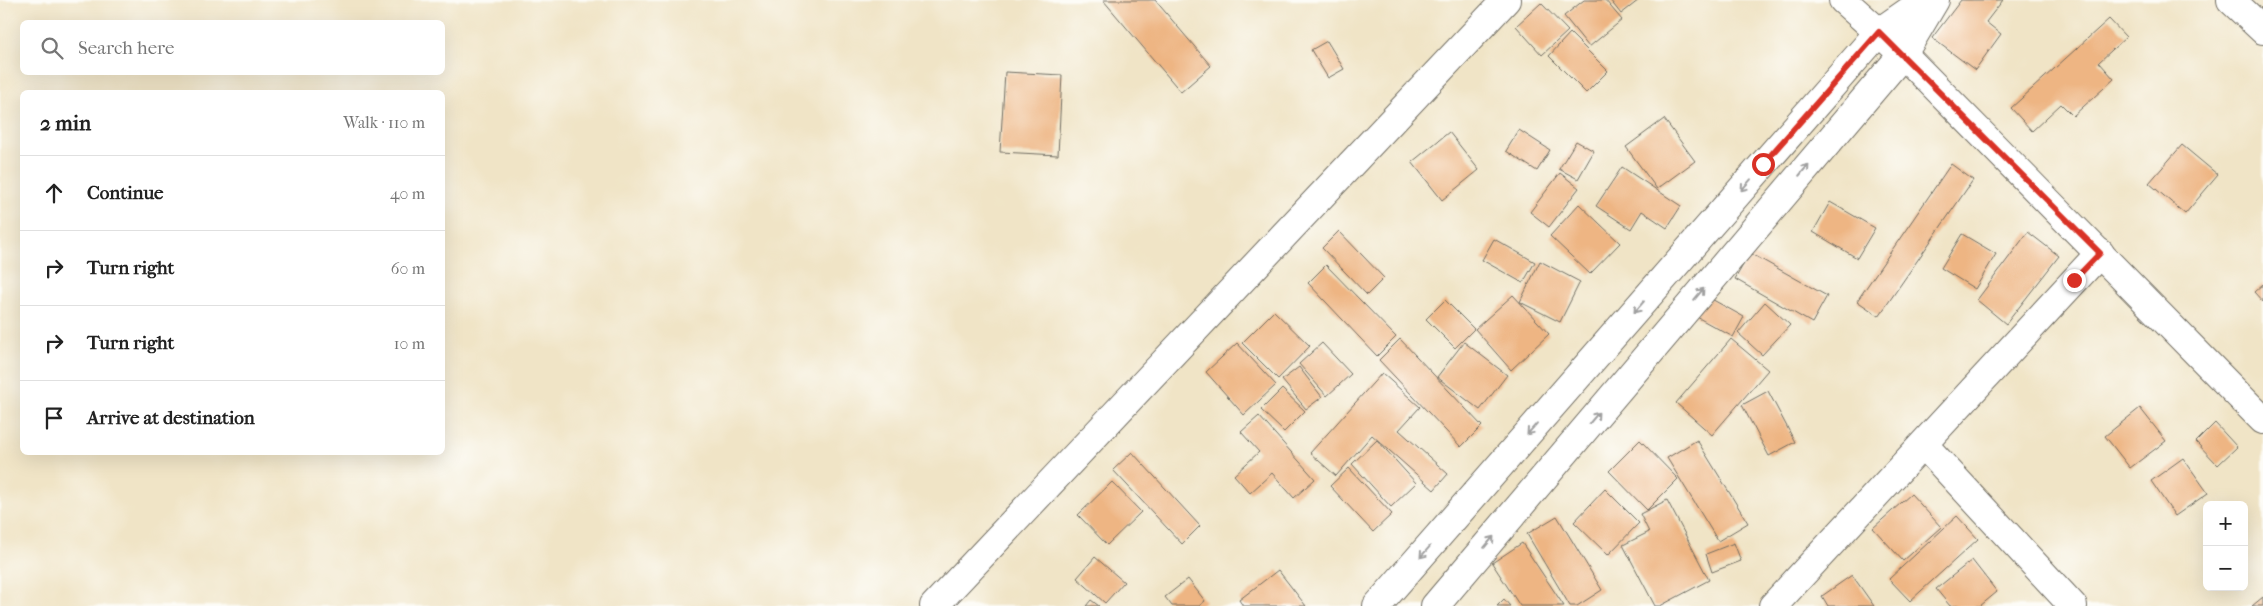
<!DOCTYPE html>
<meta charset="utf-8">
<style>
body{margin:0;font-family:"IM FELL French Canon",serif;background:#f2f2f2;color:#222}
.controls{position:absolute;right:15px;bottom:15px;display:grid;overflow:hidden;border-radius:8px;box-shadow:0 5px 20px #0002}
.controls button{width:45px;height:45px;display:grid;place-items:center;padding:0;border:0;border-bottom:1px solid #e0e0e0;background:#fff;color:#222;font:25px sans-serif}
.stop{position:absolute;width:15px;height:15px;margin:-11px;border:4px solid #d93025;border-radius:50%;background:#fff}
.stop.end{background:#d93025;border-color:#fff;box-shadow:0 1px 5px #0008}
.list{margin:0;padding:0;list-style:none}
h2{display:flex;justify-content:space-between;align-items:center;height:65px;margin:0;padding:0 20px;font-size:21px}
h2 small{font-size:16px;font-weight:400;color:#767676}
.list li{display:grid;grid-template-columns:32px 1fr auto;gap:15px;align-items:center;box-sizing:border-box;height:75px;padding:0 20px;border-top:1px solid #e0e0e0}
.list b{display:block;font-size:19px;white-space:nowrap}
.list em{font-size:16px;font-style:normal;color:#767676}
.icon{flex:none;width:28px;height:28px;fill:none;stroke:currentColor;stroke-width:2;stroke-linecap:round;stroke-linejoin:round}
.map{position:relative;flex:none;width:2263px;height:606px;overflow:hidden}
.search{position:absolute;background:#fff;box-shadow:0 5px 20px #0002;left:20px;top:20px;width:425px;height:55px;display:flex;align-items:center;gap:12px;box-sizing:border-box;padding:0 18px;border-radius:8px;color:#767676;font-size:19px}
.panel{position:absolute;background:#fff;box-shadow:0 5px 20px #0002;left:20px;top:90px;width:425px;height:365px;border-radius:8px}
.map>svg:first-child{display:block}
</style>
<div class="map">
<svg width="2263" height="606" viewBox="0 0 2263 606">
<rect width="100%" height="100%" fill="#fdfcf7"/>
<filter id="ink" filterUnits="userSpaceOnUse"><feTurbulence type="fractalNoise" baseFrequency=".02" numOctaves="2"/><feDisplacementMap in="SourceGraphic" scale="10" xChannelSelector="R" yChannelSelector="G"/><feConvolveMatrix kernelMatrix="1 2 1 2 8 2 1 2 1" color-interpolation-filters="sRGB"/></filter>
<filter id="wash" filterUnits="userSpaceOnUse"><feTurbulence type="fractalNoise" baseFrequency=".0096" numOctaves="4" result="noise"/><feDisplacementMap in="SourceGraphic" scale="20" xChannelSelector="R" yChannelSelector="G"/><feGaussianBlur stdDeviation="1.12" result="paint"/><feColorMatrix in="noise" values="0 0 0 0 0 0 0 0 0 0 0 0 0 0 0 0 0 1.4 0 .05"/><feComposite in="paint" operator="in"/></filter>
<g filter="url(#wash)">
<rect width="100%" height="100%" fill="#f0e4c6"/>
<g id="blocks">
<!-- building -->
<path fill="#eeb583" d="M1103,0H1155L1211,66L1181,92Z
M1584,0H1605L1622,20L1589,47L1564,16Z
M1610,0H1639L1621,14Z
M1961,0H2003L1986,22L2001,34L1975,70L1932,38Z
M1541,3L1568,31L1542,55L1516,26Z
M2109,19L2126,37L2099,62L2114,79L2073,116L2061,104L2032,131L2011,108Z
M1570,33L1608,71L1586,93L1549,56Z
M1327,41L1344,69L1328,78L1311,50Z
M1005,72L1062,75L1058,155L1000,152Z
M1664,119L1695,161L1657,189L1626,147Z
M1519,130L1550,150L1537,171L1506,151Z
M1449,132L1479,170L1442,200L1412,162Z
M1576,141L1594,151L1578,179L1559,169Z
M2182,145L2218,175L2185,214L2149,183Z
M1951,164L1973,180L1879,316L1857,301Z
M1622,167L1681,206L1667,228L1642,211L1631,229L1596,206Z
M1560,173L1579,188L1549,227L1530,212Z
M1830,202L1875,228L1857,258L1813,232Z
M1579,204L1620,243L1590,274L1550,236Z
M1339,231L1384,278L1367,295L1322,248Z
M2028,232L2059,256L2006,324L1977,300Z
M1962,234L1996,254L1975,289L1941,268Z
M1494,239L1535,262L1523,283L1482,260Z
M1750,253L1827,296L1812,323L1735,279Z
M1540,261L1580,282L1560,322L1520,302Z
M1326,265L1396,337L1377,356L1308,283Z
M2263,284V302L2254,292Z
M1513,295L1549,334L1511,370L1475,329Z
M1706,296L1744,317L1733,337L1695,316Z
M1445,300L1474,329L1455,348L1426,319Z
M1765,302L1790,325L1762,355L1738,333Z
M1274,311L1310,346L1278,379L1242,343Z
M1400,339L1482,426L1461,447L1379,360Z
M1731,339L1768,370L1712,435L1676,403Z
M1464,342L1507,375L1480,410L1437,377Z
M1237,343L1276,385L1244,415L1206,372Z
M1322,343L1351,374L1327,396L1299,364Z
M1299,367L1322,397L1306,409L1282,380Z
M1382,373L1420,407L1399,430L1448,474L1434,490L1372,435L1336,476L1310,453Z
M1282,389L1305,411L1284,432L1261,410Z
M1768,391L1795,442L1769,456L1742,405Z
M2140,408L2166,441L2130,468L2105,436Z
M1259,416L1315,479L1294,498L1272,473L1250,493L1234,475L1259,452L1241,432Z
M2215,423L2237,447L2218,465L2196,442Z
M1377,440L1416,483L1391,507L1352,464Z
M1640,440L1678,479L1647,510L1609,471Z
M1697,440L1748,523L1718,541L1667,458Z
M1132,452L1200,526L1182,544L1113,470Z
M2183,458L2208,493L2175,516L2151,481Z
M1349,468L1392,514L1373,532L1330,486Z
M1112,482L1141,512L1107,545L1078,515Z
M1605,489L1639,523L1608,555L1574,522Z
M1911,494L1941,527L1903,561L1873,528Z
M1667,500L1709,580L1660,606H1655L1623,545L1649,532L1640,514Z
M1557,516L1602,590L1577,606H1570L1527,534Z
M1957,516L1978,539L1910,601L1889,579Z
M1522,543L1564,606H1520L1492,563Z
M1734,543L1741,561L1712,572L1706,554Z
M1095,557L1124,582L1105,603L1077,578Z
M1972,560L1997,592L1980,606H1950L1936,589Z
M1278,570L1306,606H1243L1239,600Z
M1852,575L1874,606H1828L1822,596Z
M1188,579L1205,601L1199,606H1172L1165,597Z
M2263,597V606H2252Z
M1504,599L1510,606H1497Z
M1091,600L1099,606H1086Z"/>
</g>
</g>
<g filter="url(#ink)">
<use href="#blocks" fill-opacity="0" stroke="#706c61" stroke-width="1"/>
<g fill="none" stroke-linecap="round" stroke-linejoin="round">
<!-- street casing -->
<g stroke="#706c61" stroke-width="30">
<path id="street" d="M2231,0L2263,30
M1923,444L2073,606
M934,606L1506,0
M1773,606L2100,253"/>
</g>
<!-- secondary casing -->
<g stroke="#706c61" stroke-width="30">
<path id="secondary" d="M1843,0L1903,54L2263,420
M1377,606L1879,32L1925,0
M1435,606L1903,54L1935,0"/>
</g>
<!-- street -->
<use href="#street" stroke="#fff" stroke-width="28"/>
<!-- secondary -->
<use href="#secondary" stroke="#fff" stroke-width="28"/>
</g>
<!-- one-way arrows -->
<defs><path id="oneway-shaft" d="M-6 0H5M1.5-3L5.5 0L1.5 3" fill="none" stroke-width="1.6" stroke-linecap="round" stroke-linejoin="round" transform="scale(1.25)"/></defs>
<g stroke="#a0a0a0">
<use href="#oneway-shaft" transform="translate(1804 170) rotate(-50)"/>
<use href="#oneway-shaft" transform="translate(1746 185) rotate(131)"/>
<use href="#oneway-shaft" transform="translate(1699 294) rotate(-50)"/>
<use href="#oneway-shaft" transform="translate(1639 307) rotate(131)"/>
<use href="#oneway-shaft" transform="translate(1594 418) rotate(-50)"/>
<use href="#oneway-shaft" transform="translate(1532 429) rotate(131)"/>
<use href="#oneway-shaft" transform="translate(1489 542) rotate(-50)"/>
<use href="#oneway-shaft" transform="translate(1425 552) rotate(131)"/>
</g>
</g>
<g fill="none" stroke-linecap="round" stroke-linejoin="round" filter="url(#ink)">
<!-- route -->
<path stroke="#d93025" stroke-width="6" d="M1763,164L1879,32L2100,253L2074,280"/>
</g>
</svg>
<div class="controls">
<button>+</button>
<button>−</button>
</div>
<div class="stop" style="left:1763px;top:164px"></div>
<div class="stop end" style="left:2074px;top:280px"></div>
<div class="search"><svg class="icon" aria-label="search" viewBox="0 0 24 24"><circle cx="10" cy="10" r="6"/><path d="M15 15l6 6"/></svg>Search here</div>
<section class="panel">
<h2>2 min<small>Walk · 110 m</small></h2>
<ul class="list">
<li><svg class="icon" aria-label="ahead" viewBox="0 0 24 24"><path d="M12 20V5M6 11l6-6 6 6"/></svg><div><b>Continue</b></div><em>40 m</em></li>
<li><svg class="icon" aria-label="right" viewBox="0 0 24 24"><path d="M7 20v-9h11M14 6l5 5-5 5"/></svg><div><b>Turn right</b></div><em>60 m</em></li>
<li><svg class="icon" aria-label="right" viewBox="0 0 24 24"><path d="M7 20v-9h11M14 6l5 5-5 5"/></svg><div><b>Turn right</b></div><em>10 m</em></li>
<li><svg class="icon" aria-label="arrive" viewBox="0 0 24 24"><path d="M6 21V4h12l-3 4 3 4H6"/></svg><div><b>Arrive at destination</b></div></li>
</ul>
</section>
</div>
